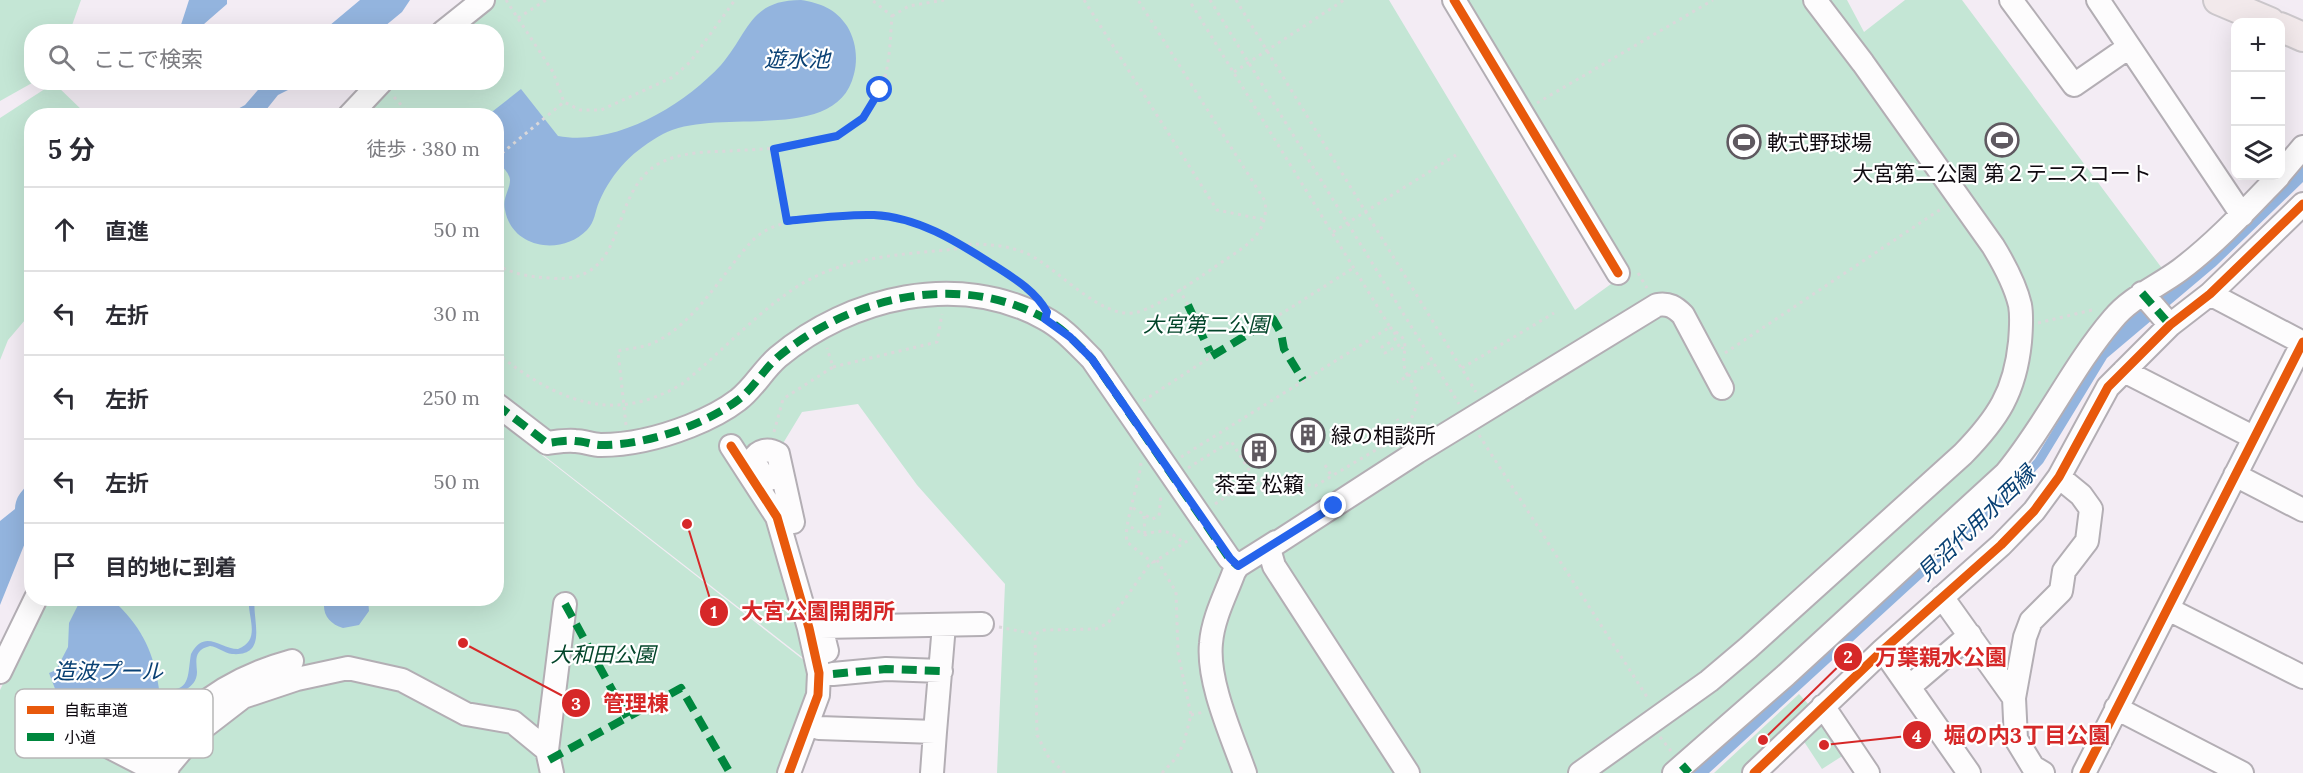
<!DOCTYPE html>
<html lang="ja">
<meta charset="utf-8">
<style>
body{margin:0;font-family:Lora,"Noto Sans JP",serif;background:#f7f7f7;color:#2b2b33}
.controls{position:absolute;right:18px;top:18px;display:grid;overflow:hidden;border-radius:12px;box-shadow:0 6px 24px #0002}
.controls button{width:54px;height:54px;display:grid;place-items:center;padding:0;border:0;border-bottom:2px solid #e1e1e2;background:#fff;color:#2b2b33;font:30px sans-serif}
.stop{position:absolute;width:18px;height:18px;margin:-14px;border:4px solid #2563eb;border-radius:50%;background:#fff}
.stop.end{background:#2563eb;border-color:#fff;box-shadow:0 2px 6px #0008}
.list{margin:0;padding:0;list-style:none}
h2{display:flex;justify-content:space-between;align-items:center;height:78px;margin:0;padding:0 24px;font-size:26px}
h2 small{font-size:20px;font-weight:400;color:#7c7c81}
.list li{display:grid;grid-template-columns:39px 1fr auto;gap:18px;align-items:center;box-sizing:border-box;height:84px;padding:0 24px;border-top:2px solid #e1e1e2}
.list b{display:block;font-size:22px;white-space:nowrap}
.list em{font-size:20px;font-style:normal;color:#7c7c81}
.icon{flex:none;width:33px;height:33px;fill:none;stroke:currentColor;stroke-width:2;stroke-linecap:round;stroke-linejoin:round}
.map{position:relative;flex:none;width:2303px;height:773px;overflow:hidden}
.search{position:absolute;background:#fff;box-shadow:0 6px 24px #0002;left:24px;top:24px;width:480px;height:66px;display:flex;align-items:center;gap:15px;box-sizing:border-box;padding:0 21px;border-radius:24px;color:#7c7c81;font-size:22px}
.panel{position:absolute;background:#fff;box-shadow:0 6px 24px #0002;left:24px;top:108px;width:480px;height:498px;border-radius:24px}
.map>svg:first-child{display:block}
</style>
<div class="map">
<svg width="2303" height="773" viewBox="0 0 2303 773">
<rect width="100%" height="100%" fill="#f3ecf4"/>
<!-- green -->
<path fill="#c4e6d5" d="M0,0H81L70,31L32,32V83L0,101Z
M492,0H1389L1575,310L1629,271L1467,0H1847L1864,32L1905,0H1962L2164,271L2020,448L1663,773H997L1005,584L917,485L858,404L802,412L779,450L762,447L773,522L811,664L497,419L496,116H355L387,83L496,82V32L449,31Z
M54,83L87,115L32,116L31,313L8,340L0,360V118Z
M497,420L810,665L813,691L780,773H0V690L44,599L496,598Z
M1799,694L1812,708L1742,773H1714Z
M1822,716L1847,753L1822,769L1801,737Z"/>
<!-- water -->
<path fill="#93b4de" d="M189,0H227V4L196,31H179Z
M360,0H410L402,12L379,31H323Z
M801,0C820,3 836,9 847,26C856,41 858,58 854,74C837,147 716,105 663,134C634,150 613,170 599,202C595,211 595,222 587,230C562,256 512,249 505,210C502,198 510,190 510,180C509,170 498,165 496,156C494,144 496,128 496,116L488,115L521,89L558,136C615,147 684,105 721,65C749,33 749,0 801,0Z
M264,83H302L278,95L262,115H235L234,111L245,105Z
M2303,161V182L2216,266L2107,358L2043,463L2017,491L1709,773H1691L2015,481L2035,459L2089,370L2129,318L2160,294Z
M31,466V528L0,605V521L15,509C16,488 31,492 31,466Z
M81,599H109L113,601L139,599L117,604C143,629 154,654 159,689C192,694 187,676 191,654C205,628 220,649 238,649C262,640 247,617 249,599H255C251,617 270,657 232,654C224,653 218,647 210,646C194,650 196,659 197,672C197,691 172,696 158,695L155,721L143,750L100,728L90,715L62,707L49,673L56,670L68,647L69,623Z
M325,599H368L369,611L359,625L343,628C329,624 321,613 325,599Z"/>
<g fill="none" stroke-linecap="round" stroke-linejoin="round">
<!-- minor casing -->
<g stroke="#b3aeb4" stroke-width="26">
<path id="minor" d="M1454,0L1618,273
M2011,0L2074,85L2129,47
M2098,0L2242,215
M443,32L483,0
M349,116L381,82
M2280,174L2303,147
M2142,293L2170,325
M2210,294L2303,343
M2124,371L2253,437
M496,404L547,443C556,442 566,440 575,441C584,441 592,445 601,445C631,445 662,437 690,426C705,420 725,410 738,400C753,389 763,370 778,357C850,297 958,271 1044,318C1063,328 1077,344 1092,359L1229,558L1238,566
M731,446L777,517L809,628L819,673L818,695L789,773
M2235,475L2303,510
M766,481L753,460C758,450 768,448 778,454L793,522
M1942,597L2014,698
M2168,609L2303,677
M1883,650L1969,773
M827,651L821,627L982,624
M0,672L36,598
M833,674L886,669L941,671
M1909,687L1970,635
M1823,706L1868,773
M2116,708L2242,773
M53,718L160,773
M819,728L935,732L932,773
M935,732L944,625
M547,750L565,604
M150,768C180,710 230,678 292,661
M166,773L169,765L195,734L243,697L297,679L348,668L402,680L466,714L513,722L547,750L552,773
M1245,773C1232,736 1207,682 1211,643C1213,618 1226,594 1234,572L1238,566L1276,542
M1408,773L1274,566L1270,552L1272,546L1417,452L1657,305C1669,303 1675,307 1683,315L1722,388
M1580,773L1709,681L1748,648L1963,454C1998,418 2015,392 2020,342C2021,330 2022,316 2020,305C2015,284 2004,264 1993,246L1863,63L1815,0
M1674,773L1786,675L2006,473C2046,425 2072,367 2113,319C2131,297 2157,287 2180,270C2216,243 2248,208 2279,176
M1754,773L1883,650L2001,545L2034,511L2059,477L2108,387L2170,325L2210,294L2303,204
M2043,773L2033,767L2016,739L2014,698L2025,637L2031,621L2061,591L2064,571L2087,541L2091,509L2081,495L2059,477
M2084,773L2303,342"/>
</g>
<!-- major casing -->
<g stroke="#cbc7cb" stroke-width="32">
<path id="major" d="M2218,0L2270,22
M2280,27L2303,37"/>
</g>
<!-- path -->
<path stroke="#dad8da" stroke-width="3" stroke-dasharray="3 4.5" stroke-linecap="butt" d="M506,0L553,72L564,102
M1084,0L1217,210L1266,220
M1210,0L1459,404
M1236,0L1476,392
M892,16L909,6L944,0
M518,18L546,0
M1234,72L1344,0
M394,97L411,116
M1537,103L1713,0
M774,149L787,221
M496,158L564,102L580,110H601L673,77L690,62L735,0
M1333,232L1456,155
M961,245C983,243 1008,245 1028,254C1059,269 1103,322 1138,312C1160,306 1204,274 1225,260C1248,245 1269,232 1265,201L1138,0
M496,265C514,274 530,277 549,278C632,286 605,196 658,164C680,152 705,152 729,151C760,149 808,148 837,137C856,129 871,109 880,91C890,70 890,39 892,16L872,0
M1638,273L1647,288
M1179,289L1188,305
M1273,319L1355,267
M2038,323L2096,309
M1390,327C1394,332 1398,332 1402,337C1410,348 1398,360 1408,376L1397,382
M1394,332L1397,338L1382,347L1385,353L1401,344L1403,349
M496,353C557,400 611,426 682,384C721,353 754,315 795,288C846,254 906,255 964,248
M1725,353L1944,207
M833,367L937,342L942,314
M1462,368L1554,313
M1143,401L1212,356L1210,352
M626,425L618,351C629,348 643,348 653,343C694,325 722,274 751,242C769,223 793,221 818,218C837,216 859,213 877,216C935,223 982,256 1028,288
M774,432L783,399L833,367L827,348
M1406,432C1415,407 1425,400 1408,376L1433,361
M1479,435L1649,700
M1181,457L1390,327L1189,0
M1141,463C1139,485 1123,525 1127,542L1153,563
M1325,465L1332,477
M1188,468L1231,441L1254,478
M1215,504L1254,478L1263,491L1268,493L1293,479L1303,484L1315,486L1406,432L1397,419
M1133,508L1152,519L1159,516L1161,494
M1144,516L1145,535
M1131,527L1145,535C1163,528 1170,531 1184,543
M1157,560L1176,592L1178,653L1191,715L1184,742L1177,757L1162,773
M999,627L1035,634
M1191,715L1204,712
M1660,737L1671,751
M1065,773L1049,758L1037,735L1035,634L1044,630L1096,629L1108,623L1149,565L1192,538"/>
<!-- minor -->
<use href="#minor" stroke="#fdfcfd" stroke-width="22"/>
<!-- major -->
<use href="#major" stroke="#f2e9eb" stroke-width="28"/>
<!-- quiet -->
<path stroke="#00873e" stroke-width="8" stroke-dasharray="15 8" stroke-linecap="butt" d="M2142,293L2170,325
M1188,305L1210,352
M1212,356L1273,319L1281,333L1284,349L1303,380
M496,404L547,443C556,442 566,440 575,441C584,441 592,445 601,445C631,445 662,437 690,426C705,420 725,410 738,400C753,389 763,370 778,357C850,297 958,271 1044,318C1063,328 1077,344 1092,359L1229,558L1238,566
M565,604L627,717
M833,674L886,669L941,671
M549,760L681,688L730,773
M1682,765L1689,773"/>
<!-- cycleway casing -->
<g stroke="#fff" stroke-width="13">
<path id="cycleway" d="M1454,0L1618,273
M731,446L777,517L809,628L819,673L818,695L789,773
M1754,773L1883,650L2001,545L2034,511L2059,477L2108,387L2170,325L2210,294L2303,204
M2084,773L2303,342"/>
</g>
<!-- cycleway -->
<use href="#cycleway" stroke="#e8590c" stroke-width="9"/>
</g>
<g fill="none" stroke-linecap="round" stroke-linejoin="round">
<!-- route -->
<path stroke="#2563eb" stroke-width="8" d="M880,90L863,118L837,136L774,149L787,221C816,218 846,214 874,215C918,217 957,242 992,264C1012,277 1035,290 1047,312L1045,319L1070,337L1092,359L1230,558L1238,566L1334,506"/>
</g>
<!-- icons -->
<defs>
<g id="stadium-ring" transform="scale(1.725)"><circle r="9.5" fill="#fff" stroke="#5f5960" stroke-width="1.5"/><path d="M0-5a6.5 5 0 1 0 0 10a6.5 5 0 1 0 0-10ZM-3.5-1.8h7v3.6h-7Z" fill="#5f5960"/></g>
<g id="building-ring" transform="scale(1.725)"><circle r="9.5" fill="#fff" stroke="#5f5960" stroke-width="1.5"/><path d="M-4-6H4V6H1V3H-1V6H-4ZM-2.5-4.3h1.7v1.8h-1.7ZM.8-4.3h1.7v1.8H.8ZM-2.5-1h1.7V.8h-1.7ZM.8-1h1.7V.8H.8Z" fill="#5f5960"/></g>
</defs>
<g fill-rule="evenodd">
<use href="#stadium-ring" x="2002" y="140"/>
<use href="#stadium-ring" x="1744" y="142"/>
<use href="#building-ring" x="1308" y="435"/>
<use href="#building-ring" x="1259" y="451"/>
</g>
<g text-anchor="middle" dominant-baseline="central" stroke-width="4.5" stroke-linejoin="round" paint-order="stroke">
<!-- poi labels -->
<g font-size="21" fill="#0f0a10" stroke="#fff" text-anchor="start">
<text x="1767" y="142">軟式野球場</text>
<text x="2002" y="173" text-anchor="middle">大宮第二公園 第２テニスコート</text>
<text x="1331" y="435">緑の相談所</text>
<text x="1259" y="484" text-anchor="middle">茶室 松籟</text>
</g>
<!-- park labels -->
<g font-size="21" font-style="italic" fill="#03452a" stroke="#fff">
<text x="1206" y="324">大宮第二公園</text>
<text x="603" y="654">大和田公園</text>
</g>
<!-- water labels -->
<g font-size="22" font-style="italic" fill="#0a4174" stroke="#fff">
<text x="797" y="59">遊水池</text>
<text transform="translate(1976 523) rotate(-44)">見沼代用水西縁</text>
<text x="108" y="671">造波プール</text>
</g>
</g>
<!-- legend -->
<rect x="15" y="689" width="198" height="69" rx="9" fill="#fff" stroke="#b7b6b7" stroke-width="1.5"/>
<rect x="27" y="706" width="27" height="8" fill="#e8590c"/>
<rect x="27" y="733" width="27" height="8" fill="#00873e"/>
<g font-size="16" fill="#0f0a10">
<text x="64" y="716">自転車道</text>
<text x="64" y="743">小道</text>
</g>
<!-- callouts -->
<path fill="none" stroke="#d62828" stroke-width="2" d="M687 524L714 612M1763 740L1848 657M463 643L576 703M1824 745L1917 735"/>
<g fill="#d62828" stroke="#fff" stroke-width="2">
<circle cx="687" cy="524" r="6"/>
<circle cx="1763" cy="740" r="6"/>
<circle cx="463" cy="643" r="6"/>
<circle cx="1824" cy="745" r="6"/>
<circle cx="714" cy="612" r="15"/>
<circle cx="1848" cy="657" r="15"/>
<circle cx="576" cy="703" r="15"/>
<circle cx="1917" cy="735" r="15"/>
</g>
<g font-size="18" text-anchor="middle" font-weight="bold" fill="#fff">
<text x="714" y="618">1</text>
<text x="1848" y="663">2</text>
<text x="576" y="710">3</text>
<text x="1917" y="742">4</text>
</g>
<g font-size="22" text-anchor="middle" font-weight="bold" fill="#d62828" stroke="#fff" stroke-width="4.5" stroke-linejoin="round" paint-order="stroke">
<text x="818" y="619">大宮公園開閉所</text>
<text x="1941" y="665">万葉親水公園</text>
<text x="636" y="711">管理棟</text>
<text x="2027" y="743">堀の内3丁目公園</text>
</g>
</svg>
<div class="controls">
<button>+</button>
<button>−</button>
<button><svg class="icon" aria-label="layers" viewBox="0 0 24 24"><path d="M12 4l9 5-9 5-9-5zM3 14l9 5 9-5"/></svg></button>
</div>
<div class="stop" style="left:880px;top:90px"></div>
<div class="stop end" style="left:1334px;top:506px"></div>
<div class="search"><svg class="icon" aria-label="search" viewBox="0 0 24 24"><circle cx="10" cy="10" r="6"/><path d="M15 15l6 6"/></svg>ここで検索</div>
<section class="panel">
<h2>5 分<small>徒歩 · 380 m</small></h2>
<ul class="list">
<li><svg class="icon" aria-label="ahead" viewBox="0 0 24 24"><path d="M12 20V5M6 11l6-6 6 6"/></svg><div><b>直進</b></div><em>50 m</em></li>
<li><svg class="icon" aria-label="left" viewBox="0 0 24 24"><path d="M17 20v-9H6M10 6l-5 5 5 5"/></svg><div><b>左折</b></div><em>30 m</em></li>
<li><svg class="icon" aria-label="left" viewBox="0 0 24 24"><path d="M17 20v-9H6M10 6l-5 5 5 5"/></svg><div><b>左折</b></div><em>250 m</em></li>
<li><svg class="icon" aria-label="left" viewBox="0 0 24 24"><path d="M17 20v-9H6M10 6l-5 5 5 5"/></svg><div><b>左折</b></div><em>50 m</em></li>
<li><svg class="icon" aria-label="arrive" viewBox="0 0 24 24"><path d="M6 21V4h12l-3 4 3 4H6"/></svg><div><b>目的地に到着</b></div></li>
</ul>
</section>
</div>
